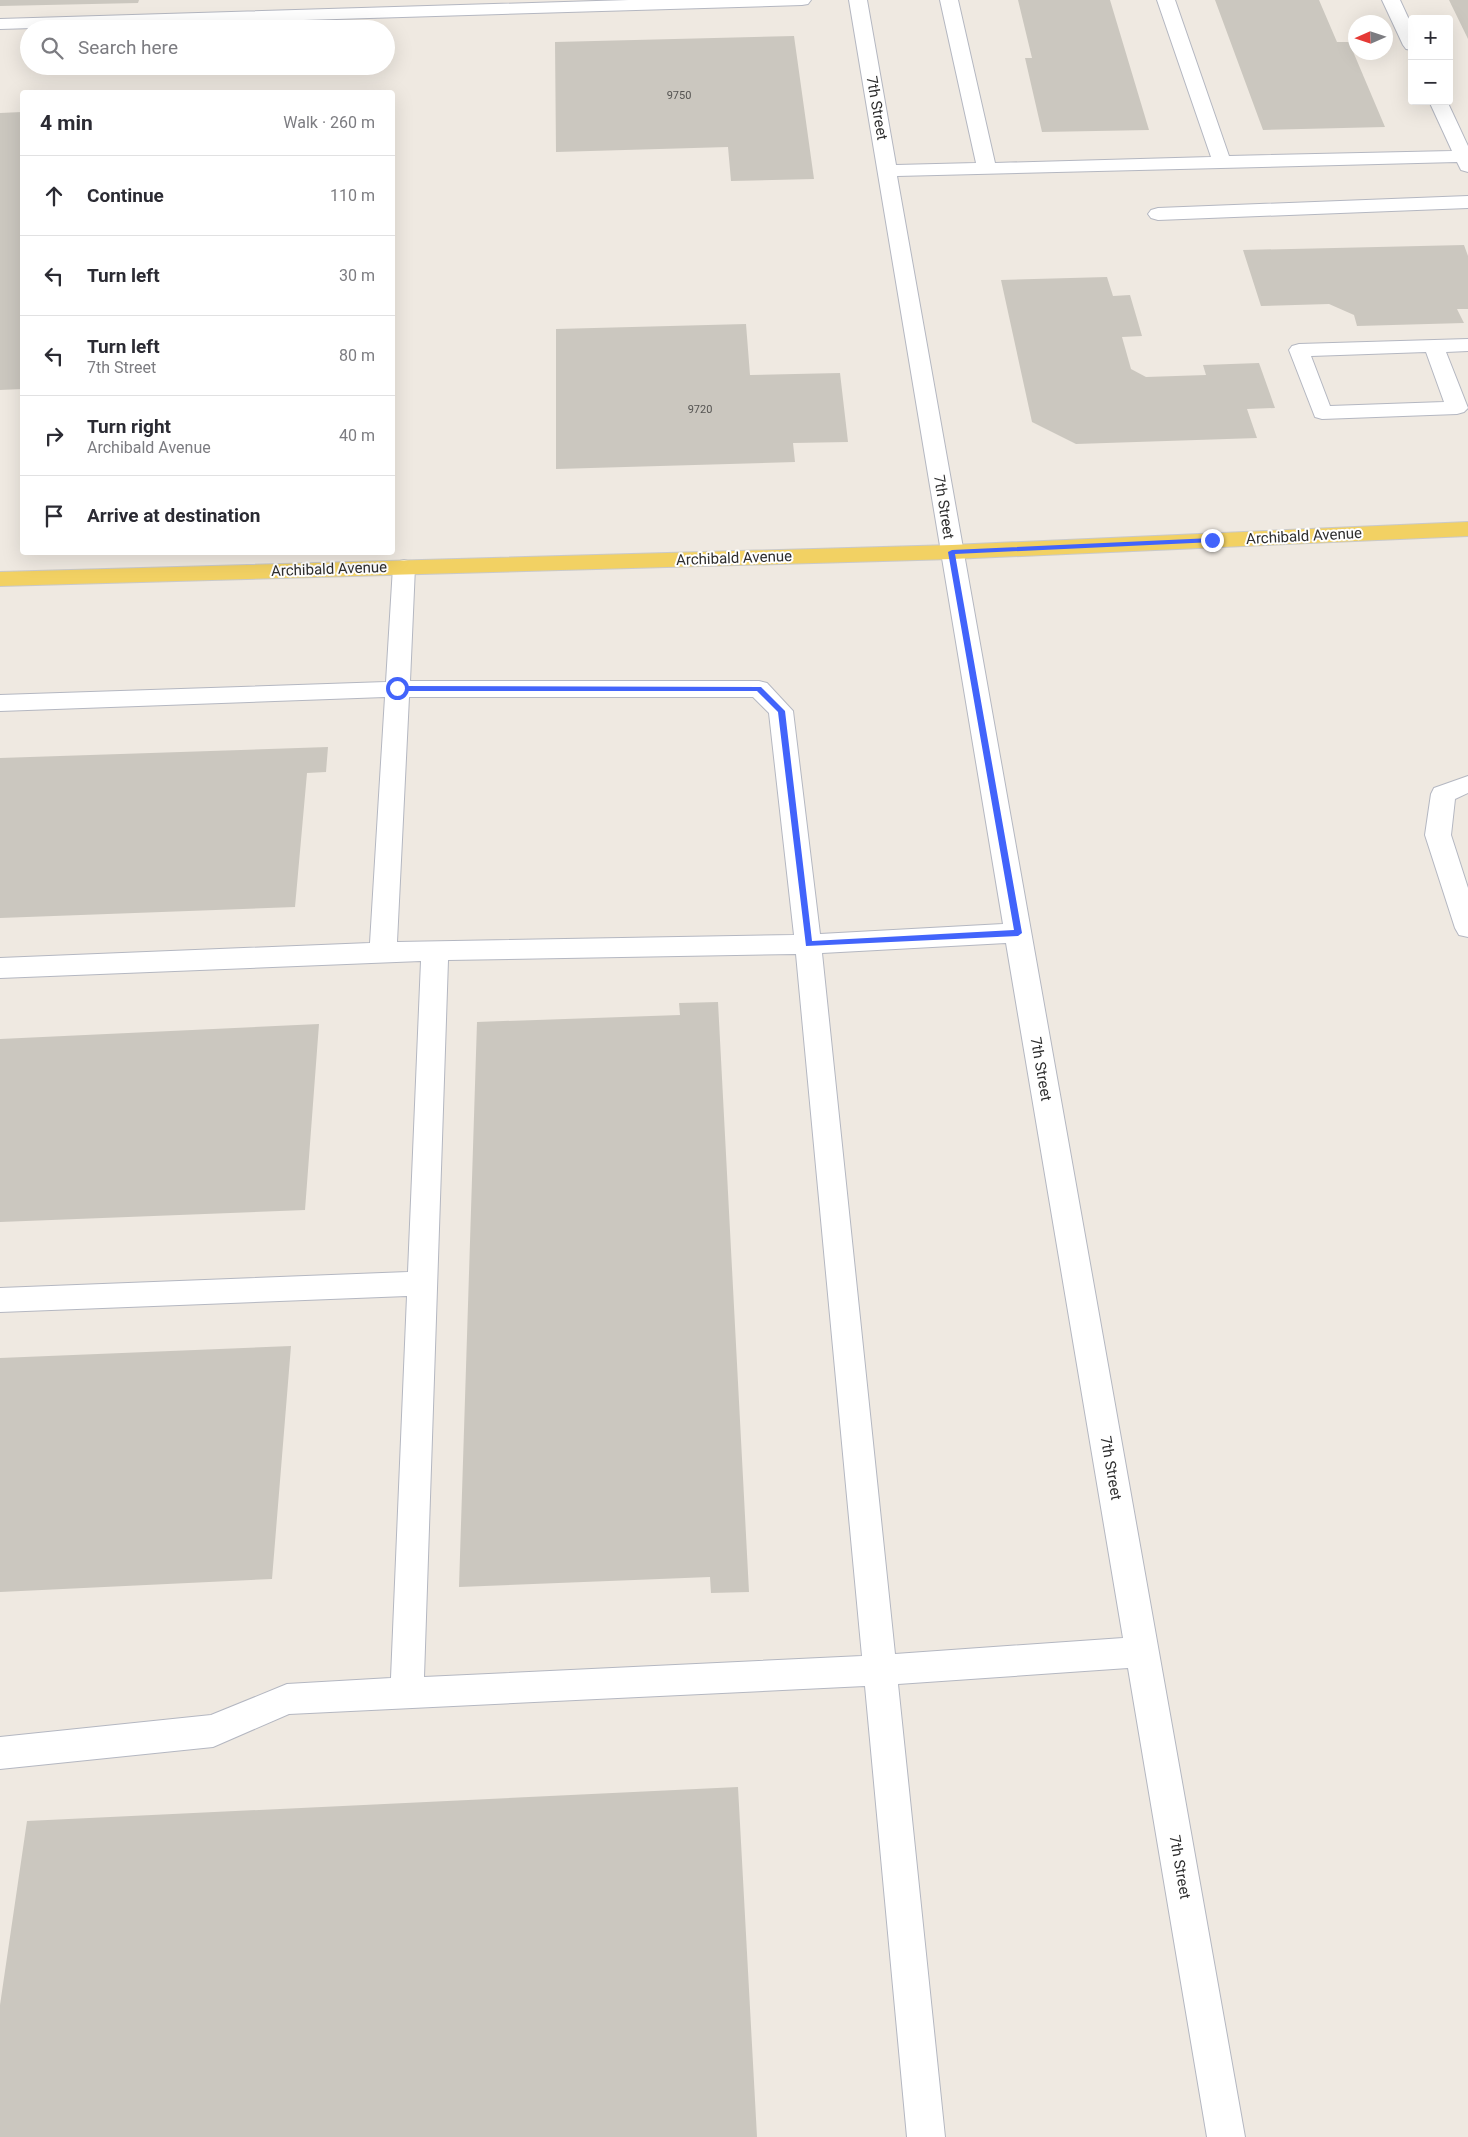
<!DOCTYPE html>
<meta charset="utf-8">
<style>
body{margin:0;font-family:Roboto,sans-serif;background:#f7f7f7;color:#2b2b33}
.controls{position:absolute;right:15px;top:15px;display:grid;overflow:hidden;border-radius:5px;box-shadow:0 5px 20px #0002}
.controls button{width:45px;height:45px;display:grid;place-items:center;padding:0;border:0;border-bottom:1px solid #e1e1e2;background:#fff;color:#2b2b33;font:25px sans-serif}
.compass{position:absolute;left:1348px;top:15px;width:45px;height:45px;border-radius:50%;background:#fff;box-shadow:0 5px 20px #0002;rotate:267deg}
.stop{position:absolute;width:15px;height:15px;margin:-11px;border:4px solid #4264fb;border-radius:50%;background:#fff}
.stop.end{background:#4264fb;border-color:#fff;box-shadow:0 1px 5px #0008}
.list{margin:0;padding:0;list-style:none}
h2{display:flex;justify-content:space-between;align-items:center;height:65px;margin:0;padding:0 20px;font-size:21px}
h2 small{font-size:16px;font-weight:400;color:#7c7c81}
.list li{display:grid;grid-template-columns:32px 1fr auto;gap:15px;align-items:center;box-sizing:border-box;height:80px;padding:0 20px;border-top:1px solid #e1e1e2}
.list b{display:block;font-size:19px;white-space:nowrap}
.list p{margin:0;font-size:16px;white-space:nowrap;color:#7c7c81}
.list em{font-size:16px;font-style:normal;color:#7c7c81}
.icon{flex:none;width:28px;height:28px;fill:none;stroke:currentColor;stroke-width:2;stroke-linecap:round;stroke-linejoin:round}
.map{position:relative;flex:none;width:1468px;height:2137px;overflow:hidden}
.search{position:absolute;background:#fff;box-shadow:0 5px 20px #0002;left:20px;top:20px;width:375px;height:55px;display:flex;align-items:center;gap:12px;box-sizing:border-box;padding:0 18px;border-radius:28px;color:#7c7c81;font-size:19px}
.panel{position:absolute;background:#fff;box-shadow:0 5px 20px #0002;left:20px;top:90px;width:375px;height:465px;border-radius:5px}
.map>svg:first-child{display:block}
</style>
<div class="map">
<svg width="1468" height="2137" viewBox="0 0 1468 2137">
<rect width="100%" height="100%" fill="#efe9e1"/>
<!-- building -->
<path fill="#cbc7bf" d="M0,0H139L138,3L0,6Z
M1018,0H1110L1149,130L1042,132L1025,58H1032Z
M1215,0H1319L1337,42H1349L1385,127L1263,130Z
M1449,0H1468V39Z
M794,36L814,179L731,181L728,147L556,152L555,42Z
M22,112V389L0,390V113Z
M1464,245L1468,256V309H1457L1464,323L1357,326L1354,315L1329,304L1261,306L1243,250Z
M1107,277L1113,296L1130,295L1142,336L1122,337L1131,369L1146,377L1206,375L1203,365L1259,363L1275,408L1247,409L1257,438L1076,444L1032,422L1001,280Z
M746,324L750,375L840,373L848,442L793,443L795,462L556,469V329Z
M328,747L326,772L307,773L295,907L0,918V758Z
M718,1002L749,1592L711,1593L710,1577L459,1587L477,1022L680,1015L679,1003Z
M319,1024L305,1210L0,1222V1039Z
M291,1346L272,1579L0,1592V1358Z
M738,1787L757,2137H0V2005L27,1821Z"/>
<g fill="none" stroke-linecap="round" stroke-linejoin="round">
<!-- minor casing -->
<g stroke="#b4b7c1" stroke-width="2">
<path id="minor" d="M629,0H811L808,4L802,5L0,29V19Z
M849,0H867L896,165L976,163L940,0H958L995,163L1211,157L1157,0H1175L1229,156L1452,151L1429,101H1447L1468,146V172L1461,170L1457,162L897,176L1245,2137H1207L1128,1668L898,1684L945,2137H907L865,1686L289,1714L213,1747L0,1769V1737L211,1715L287,1684L391,1678L407,1296L0,1312V1288L408,1272L421,961L0,978V958L370,943L385,697L0,711V695L386,682L393,567L396,562L404,560L412,562L415,567L410,681H759L767,683L793,711L820,934L1003,924ZM409,697H753L769,713L794,935L397,942ZM1006,943L1123,1638L895,1654L822,953ZM796,954L862,1656L424,1677L448,960Z
M1382,0H1400L1412,26V50L1406,49L1403,45Z
M1468,196V208L1158,220L1151,218L1148,214L1151,210L1158,208Z
M1468,339V351L1446,352L1468,408L1464,412L1457,414L1322,419L1315,417L1289,350L1292,346L1299,344ZM1426,352L1444,402L1330,406L1311,356Z
M1468,776V793L1455,799L1451,835L1468,888V937L1459,935L1455,928L1425,835L1431,794L1434,788Z"/>
</g>
<!-- major casing -->
<g stroke="#c9c9c9" stroke-width="2">
<path id="major" d="M1468,522V536L952,559L0,586V572L952,545Z"/>
</g>
<!-- minor -->
<use href="#minor" fill="#fff" fill-rule="evenodd"/>
<!-- major -->
<use href="#major" fill="#f2d163" fill-rule="evenodd"/>
</g>
<!-- route -->
<path fill="#4264fb" d="M1212,538L1215,540L1214,542L955,554L1022,933L1018,936L806,946L778,712L757,691H397L394,688L397,686L761,687L785,711L812,941L1014,930L948,552L952,550Z"/>
<g text-anchor="middle" dominant-baseline="central" stroke-width="4" stroke-linejoin="round" paint-order="stroke">
<!-- far-number labels -->
<g font-size="11" fill="#555452">
<text x="679" y="95">9750</text>
<text x="700" y="409">9720</text>
</g>
<!-- street labels -->
<g font-size="15" fill="#2e2e2e" stroke="#fff">
<text transform="translate(877 108) rotate(80)">7th Street</text>
<text transform="translate(944 507) rotate(81)">7th Street</text>
<text transform="translate(1304 536) rotate(-3)">Archibald Avenue</text>
<text transform="translate(734 558) rotate(-2)">Archibald Avenue</text>
<text transform="translate(329 569) rotate(-2)">Archibald Avenue</text>
<text transform="translate(1041 1069) rotate(80)">7th Street</text>
<text transform="translate(1111 1468) rotate(80)">7th Street</text>
<text transform="translate(1180 1867) rotate(80)">7th Street</text>
</g>
</g>
</svg>
<div class="controls">
<button>+</button>
<button>−</button>
</div>
<svg class="compass" viewBox="-18 -18 36 36"><path d="M0-13l5 13h-10z" fill="#e53935"/><path d="M0 13l5-13h-10z" fill="#7c7c81"/></svg>
<div class="stop" style="left:397px;top:688px"></div>
<div class="stop end" style="left:1212px;top:540px"></div>
<div class="search"><svg class="icon" aria-label="search" viewBox="0 0 24 24"><circle cx="10" cy="10" r="6"/><path d="M15 15l6 6"/></svg>Search here</div>
<section class="panel">
<h2>4 min<small>Walk · 260 m</small></h2>
<ul class="list">
<li><svg class="icon" aria-label="ahead" viewBox="0 0 24 24"><path d="M12 20V5M6 11l6-6 6 6"/></svg><div><b>Continue</b></div><em>110 m</em></li>
<li><svg class="icon" aria-label="left" viewBox="0 0 24 24"><path d="M17 20v-9H6M10 6l-5 5 5 5"/></svg><div><b>Turn left</b></div><em>30 m</em></li>
<li><svg class="icon" aria-label="left" viewBox="0 0 24 24"><path d="M17 20v-9H6M10 6l-5 5 5 5"/></svg><div><b>Turn left</b><p>7th Street</p></div><em>80 m</em></li>
<li><svg class="icon" aria-label="right" viewBox="0 0 24 24"><path d="M7 20v-9h11M14 6l5 5-5 5"/></svg><div><b>Turn right</b><p>Archibald Avenue</p></div><em>40 m</em></li>
<li><svg class="icon" aria-label="arrive" viewBox="0 0 24 24"><path d="M6 21V4h12l-3 4 3 4H6"/></svg><div><b>Arrive at destination</b></div></li>
</ul>
</section>
</div>
